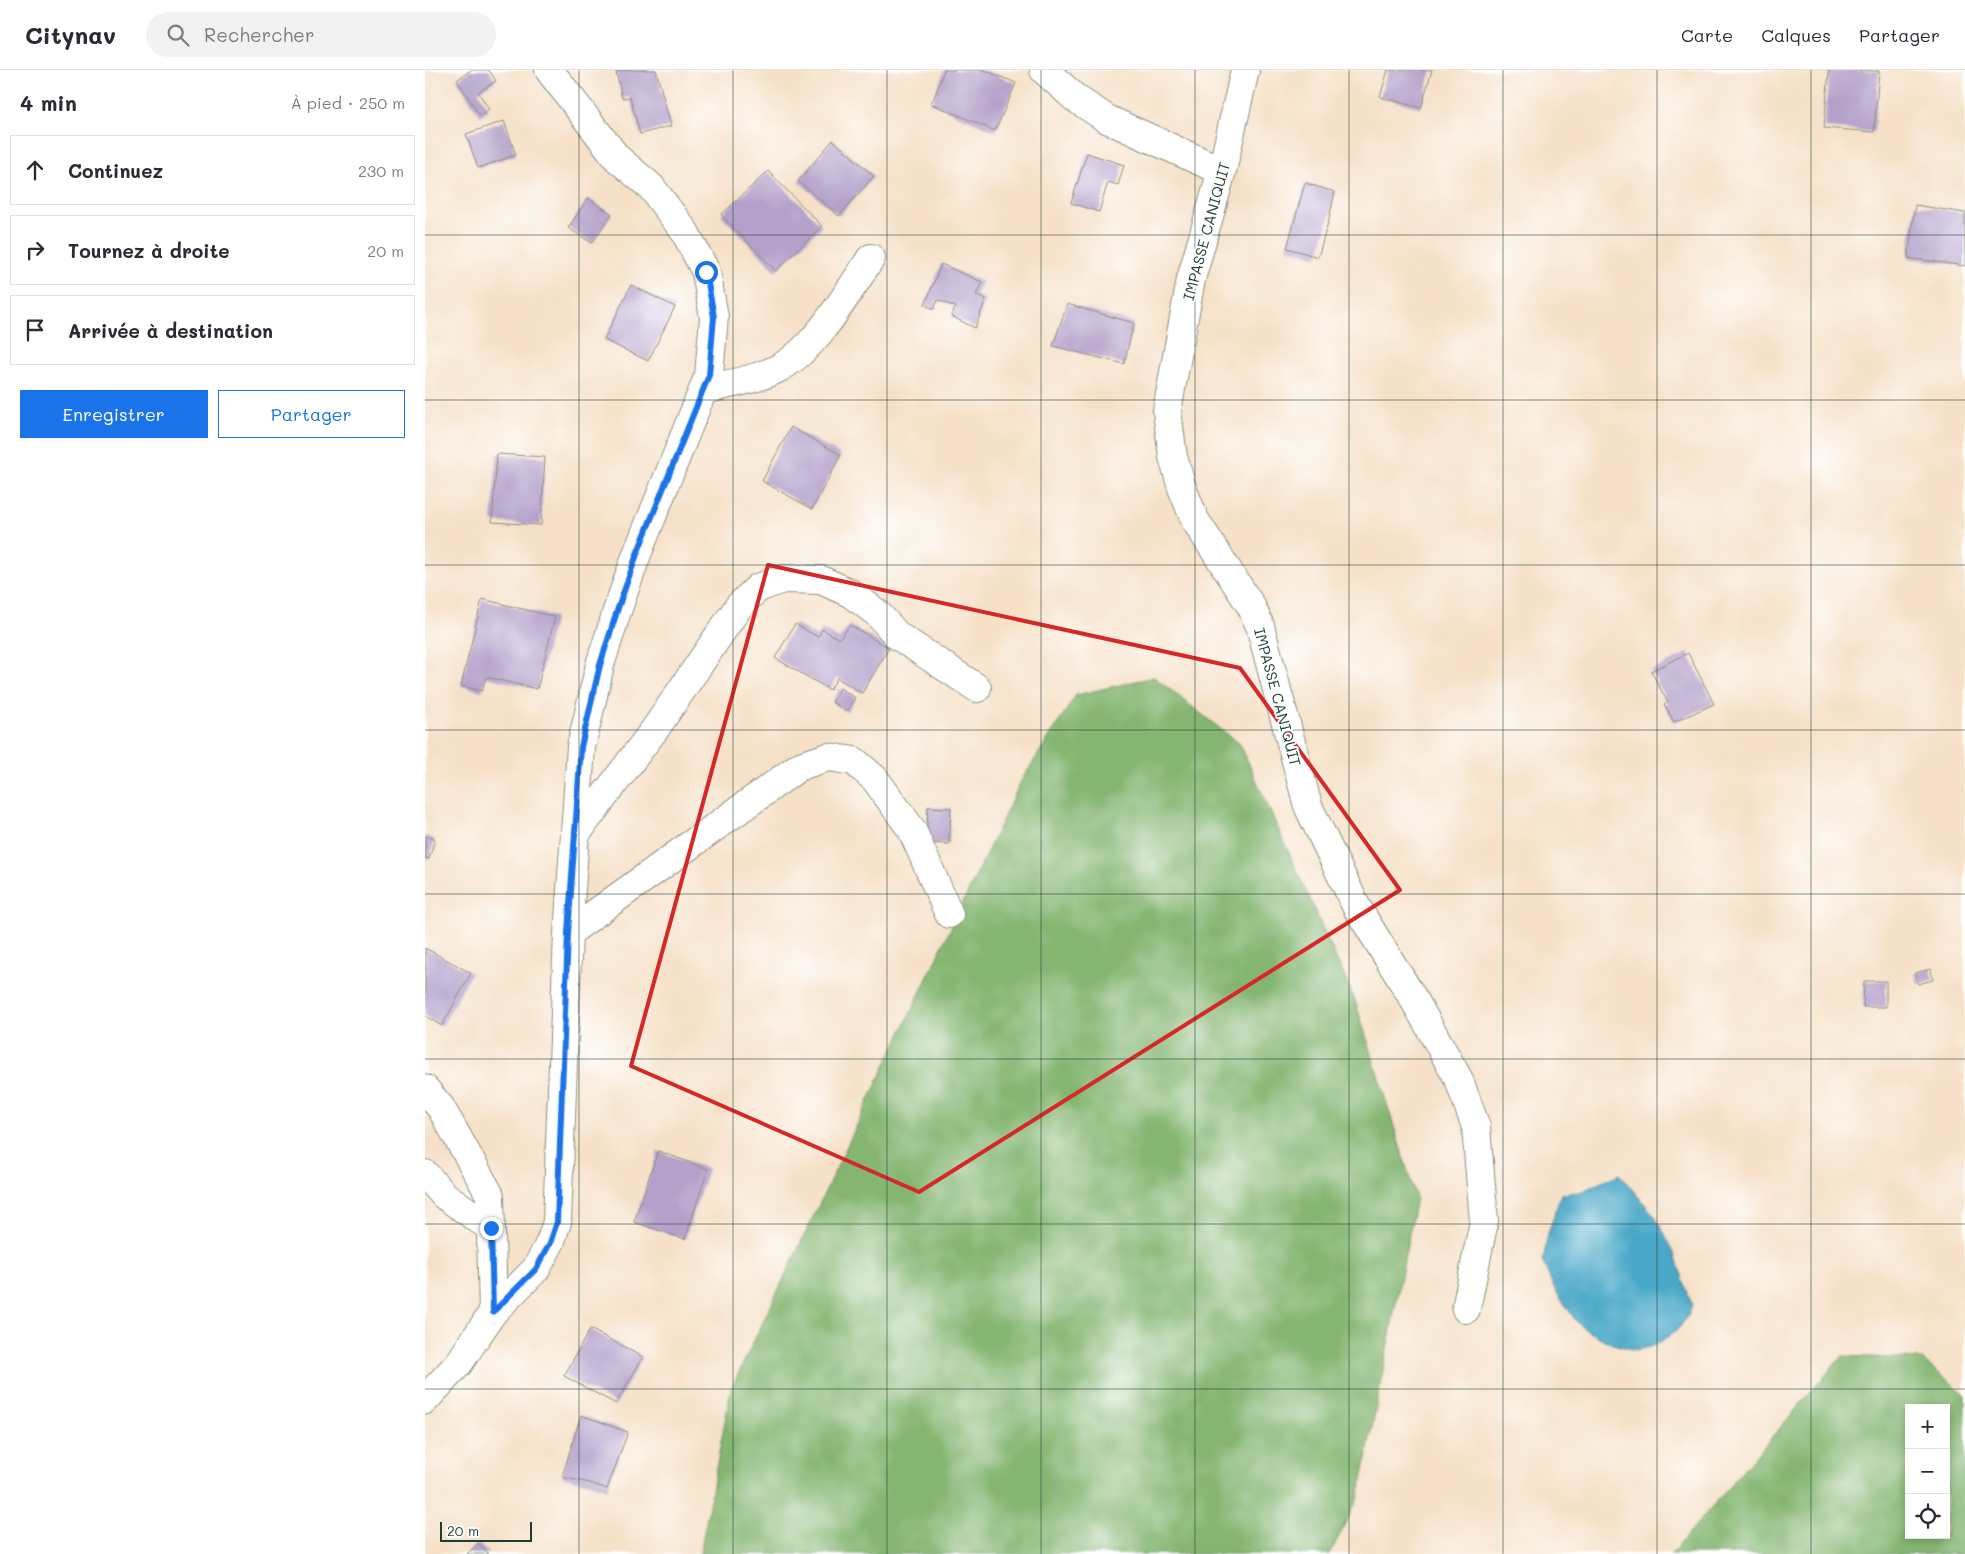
<!DOCTYPE html>
<html lang="fr">
<meta charset="utf-8">
<style>
body{margin:0;font-family:Mali,sans-serif;background:#f2f2f3;color:#2b2b33}
.controls{position:absolute;right:15px;bottom:15px;display:grid;overflow:hidden;border-radius:0px;box-shadow:0 2px 8px #0003}
.controls button{width:45px;height:45px;display:grid;place-items:center;padding:0;border:0;border-bottom:1px solid #e1e1e2;background:#fff;color:#2b2b33;font:25px sans-serif}
.scale{position:absolute;left:15px;bottom:12px;width:92px;box-sizing:border-box;padding-left:5px;border:2px solid #1f3d34;border-top:0;font-size:14px;line-height:18px;white-space:nowrap;color:#1f3d34;-webkit-text-stroke:4px #fff;paint-order:stroke}
.stop{position:absolute;width:15px;height:15px;margin:-11px;border:4px solid #1a73e8;border-radius:50%;background:#fff}
.stop.end{background:#1a73e8;border-color:#fff;box-shadow:0 1px 5px #0008}
.list{margin:0;padding:0;list-style:none}
h2{display:flex;justify-content:space-between;align-items:center;height:65px;margin:0;padding:0 20px;font-size:21px}
h2 small{font-size:16px;font-weight:400;color:#7c7c81}
.list li{display:grid;grid-template-columns:32px 1fr auto;gap:15px;align-items:center;box-sizing:border-box;height:70px;margin:0 10px 10px;padding:0 10px;border:1px solid #e1e1e2;border-radius:0px}
.list b{display:block;font-size:19px;white-space:nowrap}
.list em{font-size:16px;font-style:normal;color:#7c7c81}
.actions{display:flex;gap:10px;padding:15px 20px}
.actions a{flex:1;padding:11px 0;border:1px solid #1a73e8;border-radius:0px;text-align:center;font-size:18px;color:#1a73e8}
.actions .main{background:#1a73e8;color:#fff}
.icon{flex:none;width:28px;height:28px;fill:none;stroke:currentColor;stroke-width:2;stroke-linecap:round;stroke-linejoin:round}
.map{position:relative;flex:none;width:1540px;height:1484px;overflow:hidden}
header{display:flex;align-items:center;gap:30px;box-sizing:border-box;height:70px;padding:0 25px;background:#fff;border-bottom:1px solid #e1e1e2}
header strong{font-size:24px}
nav{display:flex;gap:28px;margin-inline-start:auto;font-size:18px}
.search{width:350px;height:45px;background:#f2f2f3;display:flex;align-items:center;gap:12px;box-sizing:border-box;padding:0 18px;border-radius:28px;color:#7c7c81;font-size:19px}
main{display:flex}
aside{flex:1;background:#fff}
.map>svg:first-child{display:block}
</style>
<header>
<strong>Citynav</strong>
<div class="search"><svg class="icon" aria-label="search" viewBox="0 0 24 24"><circle cx="10" cy="10" r="6"/><path d="M15 15l6 6"/></svg>Rechercher</div>
<nav><a>Carte</a><a>Calques</a><a>Partager</a></nav>
</header>
<main>
<aside>
<h2>4 min<small>À pied · 250 m</small></h2>
<ul class="list">
<li><svg class="icon" aria-label="ahead" viewBox="0 0 24 24"><path d="M12 20V5M6 11l6-6 6 6"/></svg><div><b>Continuez</b></div><em>230 m</em></li>
<li><svg class="icon" aria-label="right" viewBox="0 0 24 24"><path d="M7 20v-9h11M14 6l5 5-5 5"/></svg><div><b>Tournez à droite</b></div><em>20 m</em></li>
<li><svg class="icon" aria-label="arrive" viewBox="0 0 24 24"><path d="M6 21V4h12l-3 4 3 4H6"/></svg><div><b>Arrivée à destination</b></div></li>
</ul>
<div class="actions"><a class="main">Enregistrer</a><a>Partager</a></div>
</aside>
<div class="map">
<svg width="1540" height="1484" viewBox="0 0 1540 1484">
<rect width="100%" height="100%" fill="#fff"/>
<filter id="ink" filterUnits="userSpaceOnUse"><feTurbulence type="fractalNoise" baseFrequency=".02" numOctaves="2"/><feDisplacementMap in="SourceGraphic" scale="10" xChannelSelector="R" yChannelSelector="G"/><feConvolveMatrix kernelMatrix="1 2 1 2 8 2 1 2 1" color-interpolation-filters="sRGB"/></filter>
<filter id="wash" filterUnits="userSpaceOnUse"><feTurbulence type="fractalNoise" baseFrequency=".0096" numOctaves="4" result="noise"/><feDisplacementMap in="SourceGraphic" scale="20" xChannelSelector="R" yChannelSelector="G"/><feGaussianBlur stdDeviation="1.12" result="paint"/><feColorMatrix in="noise" values="0 0 0 0 0 0 0 0 0 0 0 0 0 0 0 0 0 1.4 0 .05"/><feComposite in="paint" operator="in"/></filter>
<g filter="url(#wash)">
<rect width="100%" height="100%" fill="#f6e1c8"/>
<!-- forest -->
<path fill="#84b671" stroke="#527a52" fill-rule="evenodd" d="M729,607L815,674L930,930L991,1128L934,1426L905,1484H275L306,1319L596,711L651,625Z
M1417,1286L1496,1289L1540,1324V1484H1246ZM1484,1338H1521V1465H1484Z"/>
<!-- water -->
<path fill="#49a8c8" stroke="#34727e" d="M1194,1104L1230,1146L1250,1185L1267,1235L1262,1247L1255,1257L1238,1271L1225,1277L1211,1280L1187,1274L1161,1260L1151,1251L1130,1220L1118,1193L1122,1167L1136,1124L1155,1122Z"/>
<g id="blocks">
<!-- building -->
<path fill="#b4a1cb" d="M46,0H64L71,11L53,22L64,39L55,46L32,10Z
M201,0H231L246,56L215,64L205,27L197,28L191,2Z
M519,0H559L591,13L570,61L505,33L509,28Z
M963,0H1007L996,38L955,27Z
M1404,0L1454,1L1449,62L1399,58Z
M79,51L91,85L53,98L41,64Z
M408,70L449,106L414,146L373,111Z
M662,83L699,95L693,115L683,112L674,142L646,133Z
M343,101L397,156L351,201L296,145Z
M880,113L910,122L904,149L893,187L862,178Z
M163,128L187,144L167,173L143,158Z
M1490,135L1540,143V196L1483,188Z
M516,194L557,212L551,225L561,229L550,258L526,246L531,237L513,230L509,239L500,235Z
M206,215L250,237L223,291L179,270Z
M642,234L709,253L699,294L628,276Z
M366,357L416,385L387,439L337,411Z
M72,384L120,387L116,455L67,452Z
M57,529L130,547L112,619L61,607L57,621L36,616Z
M370,554L393,567L397,559L414,569L425,555L464,578L437,623L412,608L405,620L350,588Z
M1263,583L1289,634L1249,652L1239,634L1243,633L1226,601Z
M415,618L430,628L422,642L407,632Z
M503,737L526,738L524,774L501,773Z
M0,766L10,769L4,789L0,788Z
M0,878L46,903L17,956L0,946Z
M1506,899L1508,910L1493,914L1490,903Z
M1439,911H1461V937H1438Z
M233,1081L283,1099L260,1169L209,1152Z
M165,1259L218,1287L191,1334L139,1306Z
M156,1345L203,1362L182,1419L165,1413L137,1407Z
M53,1473L64,1484H42Z"/>
</g>
</g>
<g filter="url(#ink)">
<use href="#blocks" fill-opacity="0" stroke="#8a8f7e" stroke-width="1"/>
<g fill="none" stroke-linecap="round" stroke-linejoin="round">
<!-- minor casing -->
<g stroke="#8a8f7e" stroke-width="30">
<path id="minor" d="M619,0L650,28L682,49L797,101
M820,0L797,101L766,209L742,341L748,387L757,418L770,450L826,536L835,556L883,736L931,836L991,933L1034,1010L1051,1057L1059,1151L1041,1239
M278,320C303,314 330,310 352,299C389,282 423,222 446,188
M150,765L230,659L314,536L333,518L358,509L396,510L425,523L452,543L473,566L552,618
M143,863L375,696L403,687L429,691L450,709L487,760L524,844
M0,1019L16,1038L65,1125L68,1242
M0,1104L19,1125L66,1158
M0,1330L34,1293L68,1242L111,1199L125,1173L132,1152L143,863L156,677L175,595L193,538L212,484L284,305L289,247L281,202L260,162L226,117L192,88L124,0"/>
</g>
<!-- minor -->
<use href="#minor" stroke="#fff" stroke-width="28"/>
</g>
</g>
<g fill="none" stroke-linecap="round" stroke-linejoin="round" filter="url(#ink)">
<!-- route -->
<path stroke="#1a73e8" stroke-width="6" d="M66,1158L68,1242L111,1199L125,1173L132,1152L143,863L156,677L175,595L193,538L212,484L284,305L289,247L281,202"/>
</g>
<!-- marked area -->
<path fill="none" stroke="#d62828" stroke-width="4" stroke-linejoin="round" d="M343,495L815,598L975,820L494,1122L206,996Z"/>
<!-- grid -->
<path fill="none" stroke="#1f3d34" stroke-width="1" stroke-opacity="0.55" d="M154,0V1484M308,0V1484M462,0V1484M616,0V1484M770,0V1484M924,0V1484M1078,0V1484M1232,0V1484M1386,0V1484M0,165H1540M0,330H1540M0,495H1540M0,660H1540M0,824H1540M0,989H1540M0,1154H1540M0,1319H1540"/>
<g text-anchor="middle" dominant-baseline="central" stroke-width="4" stroke-linejoin="round" paint-order="stroke">
<!-- street labels -->
<g font-size="15" fill="#1f3d34" stroke="#fff">
<text transform="translate(781 161) rotate(-75)">IMPASSE CANIQUIT</text>
<text transform="translate(853 627) rotate(75)">IMPASSE CANIQUIT</text>
</g>
</g>
</svg>
<div class="controls">
<button>+</button>
<button>−</button>
<button><svg class="icon" aria-label="locate" viewBox="0 0 24 24"><circle cx="12" cy="12" r="6"/><path d="M12 2v4M12 18v4M2 12h4M18 12h4"/></svg></button>
</div>
<div class="scale">20 m</div>
<div class="stop" style="left:281px;top:202px"></div>
<div class="stop end" style="left:66px;top:1158px"></div>
</div>
</main>
